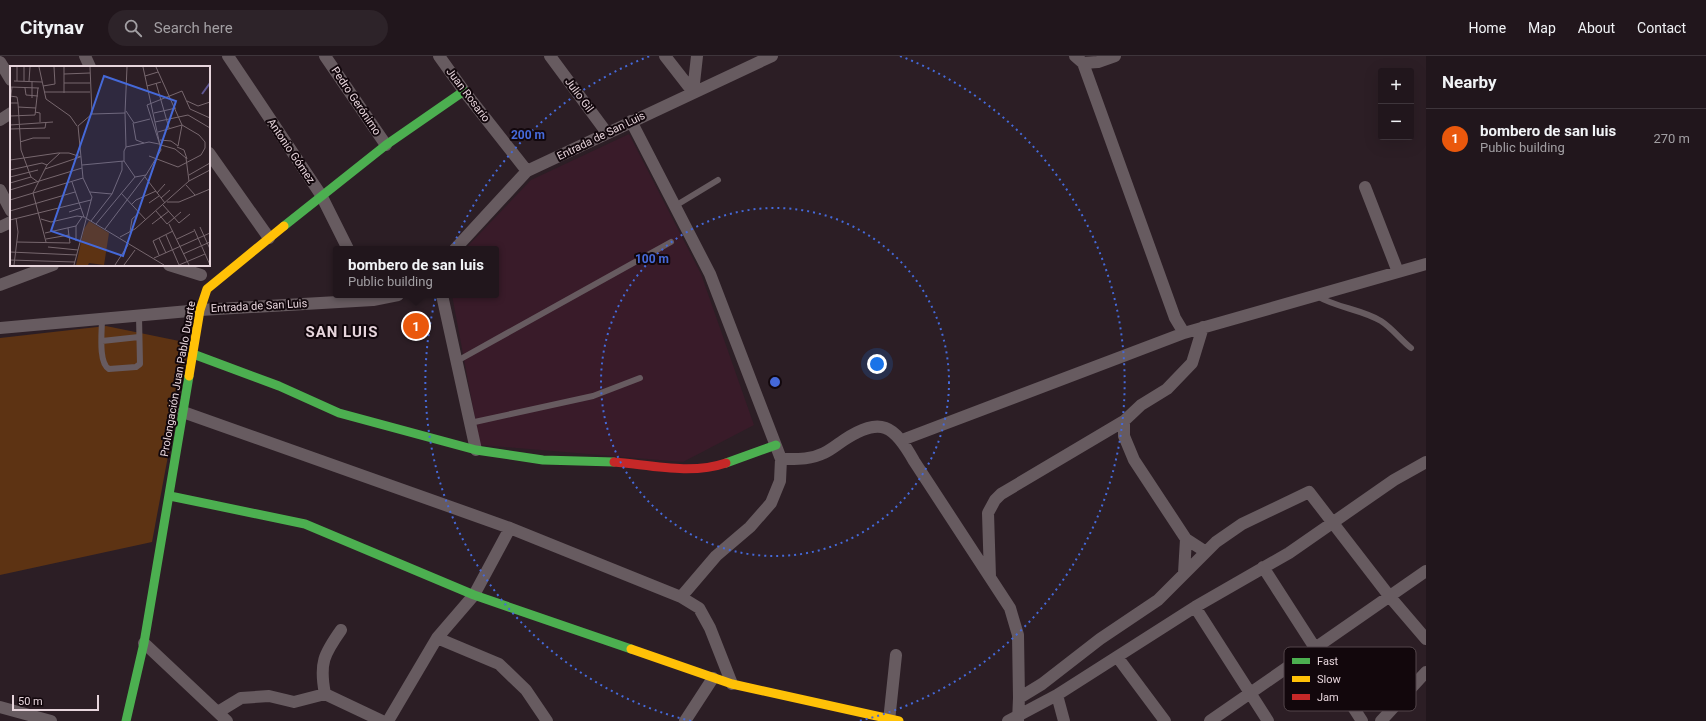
<!DOCTYPE html>
<meta charset="utf-8">
<style>
body{margin:0;font-family:Roboto,sans-serif;background:#2d2329;color:#f1f3f6}
.controls{position:absolute;right:12px;top:12px;display:grid;overflow:hidden;border-radius:4px;box-shadow:0 4px 16px #0002}
.controls button{width:36px;height:36px;display:grid;place-items:center;padding:0;border:0;border-bottom:1px solid #3e353b;background:#21161c;color:#f1f3f6;font:20px sans-serif}
.scale{position:absolute;left:12px;bottom:10px;width:87px;box-sizing:border-box;padding-left:4px;border:2px solid #e7d5dc;border-top:0;font-size:11px;line-height:14px;white-space:nowrap;color:#e7d5dc;-webkit-text-stroke:3px #12070c;paint-order:stroke}
.you{position:absolute;left:877px;top:308px;width:14px;height:14px;margin:-10px;border:3px solid #fff;border-radius:50%;background:#1a73e8;box-shadow:0 0 0 6px #1a73e833}
.badge{display:grid;place-items:center;width:26px;height:26px;border-radius:50%;background:#ea580c;color:#fff;font-size:13px;font-weight:700}
.pin{position:absolute;translate:-50% -50%;border:2px solid #fff;box-shadow:0 1px 4px #0006}
.popup{position:absolute;left:333px;top:190px;width:166px;height:52px;box-sizing:border-box;display:grid;place-content:center;border-radius:4px;background:#21161c;filter:drop-shadow(0 1px 3px #0005);font-size:13px;white-space:nowrap;color:#a29fa3}
.popup b{font-size:15px;color:#f1f3f6}
.popup::after{content:'';position:absolute;left:50%;top:100%;margin-left:-8px;border:8px solid transparent;border-top-color:#21161c}
.list{margin:0;padding:0;list-style:none}
h2{display:flex;justify-content:space-between;align-items:center;height:52px;margin:0;padding:0 16px;font-size:17px}
h2 small{font-size:13px;font-weight:400;color:#a29fa3}
.list li{display:grid;grid-template-columns:26px 1fr auto;gap:12px;align-items:center;box-sizing:border-box;height:60px;padding:0 16px;border-top:1px solid #3e353b}
.list b{display:block;font-size:15px;white-space:nowrap}
.list p{margin:0;font-size:13px;white-space:nowrap;color:#a29fa3}
.list em{font-size:13px;font-style:normal;color:#a29fa3}
.icon{flex:none;width:22px;height:22px;fill:none;stroke:currentColor;stroke-width:2;stroke-linecap:round;stroke-linejoin:round}
.map{position:relative;flex:none;width:1426px;height:665px;overflow:hidden}
header{display:flex;align-items:center;gap:24px;box-sizing:border-box;height:56px;padding:0 20px;background:#21161c;border-bottom:1px solid #3e353b}
header strong{font-size:19px}
nav{display:flex;gap:22px;margin-inline-start:auto;font-size:14px}
.search{width:280px;height:36px;background:#2d2329;display:flex;align-items:center;gap:10px;box-sizing:border-box;padding:0 14px;border-radius:22px;color:#a29fa3;font-size:15px}
main{display:flex}
aside{flex:1;background:#21161c}
.map>svg:first-child{display:block}
</style>
<header>
<strong>Citynav</strong>
<div class="search"><svg class="icon" aria-label="search" viewBox="0 0 24 24"><circle cx="10" cy="10" r="6"/><path d="M15 15l6 6"/></svg>Search here</div>
<nav><a>Home</a><a>Map</a><a>About</a><a>Contact</a></nav>
</header>
<main>
<div class="map">
<svg width="1426" height="665" viewBox="0 0 1426 665">
<rect width="100%" height="100%" fill="#2c1e25"/>
<!-- built -->
<path fill="#391b29" d="M629,78L701,218L754,369L683,406L480,389L452,239H496V193H465L531,124Z"/>
<!-- green -->
<path fill="#5d3313" d="M106,270L189,287L152,486L0,519V282Z"/>
<g fill="none" stroke-linecap="round" stroke-linejoin="round">
<!-- lane -->
<path stroke="#675b60" stroke-width="6" d="M675,150L718,124
M1317,240C1337,252 1361,253 1381,265C1392,272 1401,284 1411,292
M102,263C102,275 98,307 109,313L136,311L140,308L139,260
M102,285L139,281
M457,305L671,186
M470,367L593,340L640,322"/>
<!-- street -->
<path stroke="#675b60" stroke-width="12" d="M85,0L90,11
M228,0L321,139L348,193
M325,0L386,89
M439,0L464,35L527,115
M550,0L607,77
M665,0L693,36
M1075,0L1083,7L1175,262L1184,277L1426,208
M0,6L11,24
M1083,7L1098,6L1115,0
M693,36L697,0
M0,64L11,57
M631,65L710,218L781,403L780,425L771,447L750,471L716,500L681,541
M209,97L269,182
M1365,131L1398,216
M0,134L11,155
M0,171L11,166
M455,193L527,115L772,0
M169,209L201,219
M0,229L53,209
M442,239L476,394
M1203,271L1192,307L1167,333L1141,349L1124,365V380L1134,404L1186,483L1206,496
M0,272L200,254L373,244L398,239
M183,356L510,472L681,541L699,552L710,572L732,628
M902,384L1184,277
M781,403C796,403 810,404 824,397C831,394 838,388 844,384C881,360 894,369 914,405L1010,552L1018,579L1019,642
M1263,511L1362,665
M1184,517L1186,483
M990,521L988,457L995,444L1001,438L1124,365
M1195,551L1268,665
M437,582L499,608L526,634L547,665
M144,587L227,665
M1118,602L1165,665
M325,638C319,607 324,598 341,574
M1057,639L1064,665
M0,651L51,665
M218,656L241,642L269,640L294,646L325,638L382,665
M388,665L437,582L474,539L510,472
M685,665L713,622
M889,665L896,599
M1008,665L1057,639L1195,551L1289,497L1394,424L1426,406
M1018,665L1019,642L1042,628L1100,583L1158,544L1216,486L1242,468L1309,436L1390,541L1426,583
M1210,665L1426,515
M1381,665L1426,616"/>
<!-- fast -->
<path stroke="#4caf50" stroke-width="9" d="M284,170L386,89L464,35
M193,298L279,330L339,357L476,394L543,404L614,406
M726,407L776,389
M170,440L305,468L474,539L631,593
M126,665L144,587L189,320"/>
<!-- slow -->
<path stroke="#ffc107" stroke-width="9" d="M189,320L200,254L207,233L284,170
M631,593L732,628L899,665"/>
<!-- jam -->
<path stroke="#c62828" stroke-width="9" d="M614,406C650,409 691,419 726,407"/>
</g>
<!-- distance rings -->
<g fill="none" stroke="#4569d9" stroke-width="2" stroke-dasharray="2 4">
<circle cx="775" cy="326" r="174"/>
<path d="M691 665A349 349 0 0 1 650 0M900 0A349 349 0 0 1 859 665"/>
</g>
<g text-anchor="middle" dominant-baseline="central" stroke-width="4" stroke-linejoin="round" paint-order="stroke">
<!-- street labels -->
<g font-size="11" fill="#e7d5dc" stroke="#12070c">
<text transform="translate(468 39) rotate(53)">Juan Rosario</text>
<text transform="translate(579 39) rotate(53)">Julio Gil</text>
<text transform="translate(356 45) rotate(56)">Pedro Gerónimo</text>
<text transform="translate(601 80) rotate(-26)">Entrada de San Luis</text>
<text transform="translate(291 95) rotate(56)">Antonio Gómez</text>
<text transform="translate(259 250) rotate(-3)">Entrada de San Luis</text>
<text transform="translate(178 323) rotate(-80)">Prolongación Juan Pablo Duarte</text>
</g>
<!-- district labels -->
<g font-size="15" font-weight="bold" letter-spacing="1" fill="#e7d5dc" stroke="#12070c">
<text x="342" y="276">SAN LUIS</text>
</g>
</g>
<!-- overview -->
<g transform="translate(10 10)">
<rect width="200" height="200" fill="#2c1e25"/>
<path d="M79,155L99,167L94,199L79,197L78,199H66L74,163Z" fill="#5d3313"/>
<path fill="none" stroke="#605793" stroke-width="2" d="M192,28L200,17"/>
<path fill="none" stroke="#77676e" stroke-width="1" d="M29,1L36,33L60,50L67,60M54,1V27M80,1L82,48M146,1L172,59L168,80L161,75L150,74M54,8L80,7M135,10L148,6M4,15L32,16M7,15V1M14,15V1M19,15L20,1M54,17H80M146,17L159,62M33,20L45,18L44,1M137,20L151,16M0,21L29,22M15,22L16,29L28,30M34,26H80M0,30L7,31L8,37M22,32V15M177,35L188,40L200,36M0,37H8L11,84L21,111L28,116M0,37L2,21M8,41L26,42M116,45L124,57L140,53M25,46L30,47V56M115,47L116,81M144,47L166,42M0,50L25,49L28,22M145,56L178,49L200,62M123,57L126,74L134,77M0,59L43,56M68,60L82,48L115,47L117,1M0,63L35,62L36,56M10,76L23,72H40M150,79L137,39L172,25L180,43L200,52M167,81L174,84L177,93M139,90L168,101L191,89L195,82V76L189,69L172,59L148,66M0,94L48,87H59L71,91M114,95V85L116,81L139,76L149,78M72,99L114,95L125,111M35,103L70,91M0,104L32,97L37,99M179,109L200,97M0,111L28,104M135,111L155,137M179,115L200,104M62,116L74,151L154,199M0,117L21,111M176,119L185,129M0,124L72,102M80,126L102,128M111,127L136,154M147,127L155,118M151,132L160,124M0,134L73,112M157,136H169L200,123M139,137L149,130M121,139L126,134L146,125M153,139L169,157L180,148M0,145L65,126M146,145L157,158L171,146M59,146L71,142M31,153L41,156L67,150L74,151M0,154L81,134M81,155L102,128L112,104V95M86,158L125,111L136,109M142,158L159,145M159,158L179,199M66,160V175M190,161L200,183M95,163L136,109L151,84L133,1M184,163L200,199M120,166L122,153L128,148M35,167L66,160L72,151M156,169L169,199M110,171L125,163L179,115L176,92L165,83L151,79M149,172L156,187M36,173L59,169M167,173L184,165M7,176L60,177L58,162M36,176L23,127L37,99L50,87M38,181L68,184M0,186L67,189M173,188L200,176M149,189L143,175L163,165M144,192L200,167M0,194L65,196M4,199L8,166L6,152M64,199L82,131L73,112L68,60M105,199L118,179M114,199L125,184M169,199L195,188"/>
<path fill="#4569d9" fill-opacity="0.15" stroke="#4569d9" stroke-width="2" d="M94,10L166,35L113,190L41,165Z"/>
<rect width="200" height="200" fill="none" stroke="#e7d5dc" stroke-width="2"/>
</g>
<!-- legend -->
<rect x="1284" y="591" width="132" height="64" rx="6" fill="#12070c" stroke="#52454a" stroke-width="1"/>
<rect x="1292" y="602" width="18" height="6" fill="#4caf50"/>
<rect x="1292" y="620" width="18" height="6" fill="#ffc107"/>
<rect x="1292" y="638" width="18" height="6" fill="#c62828"/>
<g font-size="11" fill="#e7d5dc">
<text x="1317" y="609">Fast</text>
<text x="1317" y="627">Slow</text>
<text x="1317" y="645">Jam</text>
</g>
<circle cx="775" cy="326" r="6" fill="#4569d9" stroke="#12070c" stroke-width="2"/>
<g font-size="12" text-anchor="middle" font-weight="bold" fill="#4569d9" stroke="#12070c" stroke-width="4" stroke-linejoin="round" paint-order="stroke">
<text x="528" y="83">200 m</text>
<text x="652" y="207">100 m</text>
</g>
</svg>
<div class="controls">
<button>+</button>
<button>−</button>
</div>
<div class="scale">50 m</div>
<div class="you"></div>
<div class="pin badge" style="left:416px;top:270px">1</div>
<div class="popup"><b>bombero de san luis</b>Public building</div>
</div>
<aside>
<h2>Nearby<small></small></h2>
<ul class="list">
<li><span class="badge">1</span><div><b>bombero de san luis</b><p>Public building</p></div><em>270 m</em></li>
</ul>
</aside>
</main>
